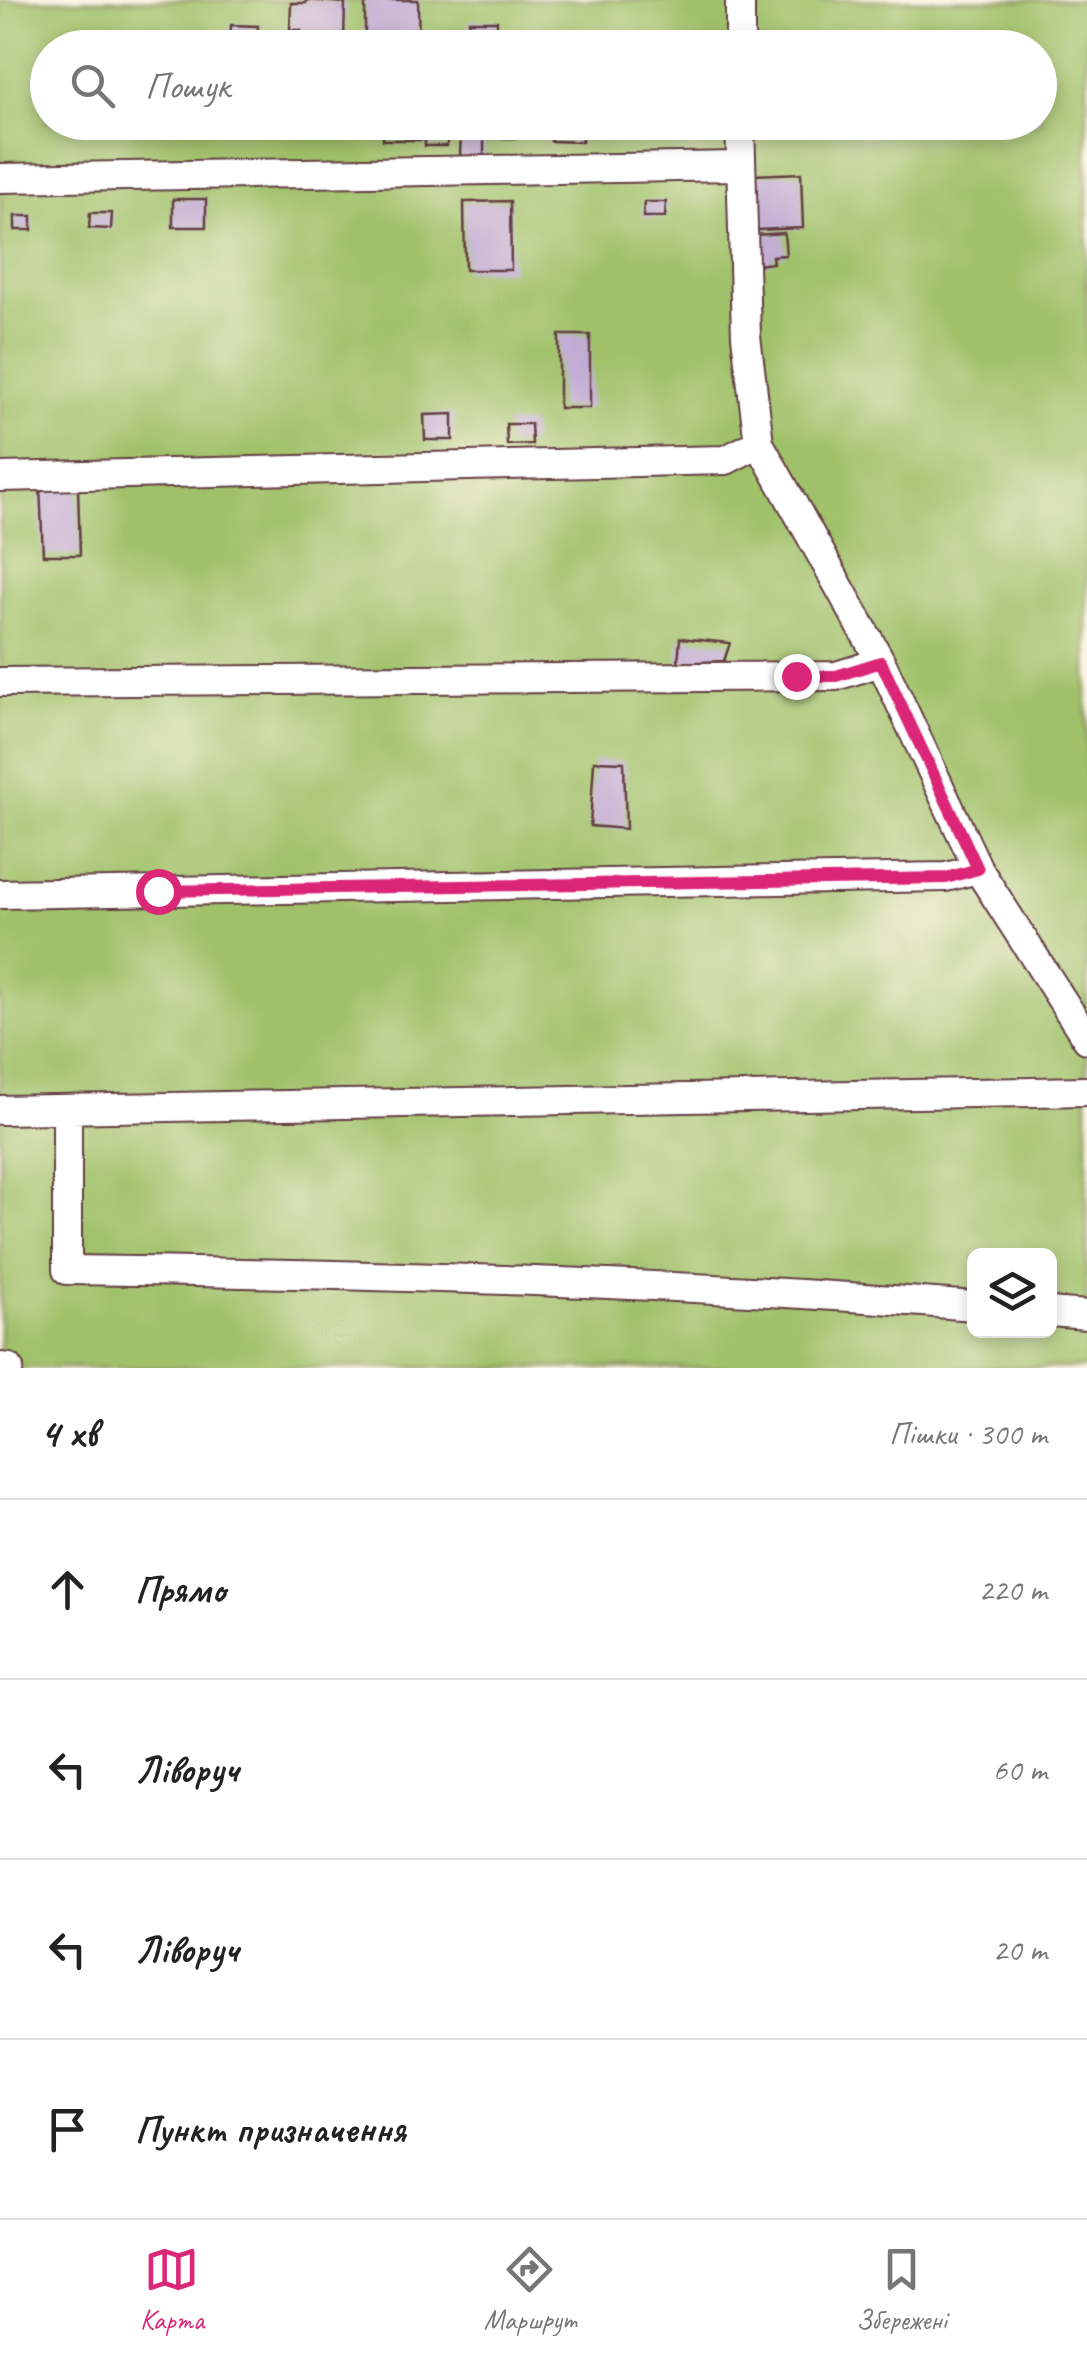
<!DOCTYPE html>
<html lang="uk">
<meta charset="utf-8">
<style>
body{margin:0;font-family:Caveat,sans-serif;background:#f6f6f6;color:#222}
.controls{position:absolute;right:30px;bottom:30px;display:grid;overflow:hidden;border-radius:15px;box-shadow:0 5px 15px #0003}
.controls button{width:90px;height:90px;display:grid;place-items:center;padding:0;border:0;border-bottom:2px solid #e0e0e0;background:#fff;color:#222;font:50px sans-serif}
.stop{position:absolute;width:30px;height:30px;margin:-22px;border:8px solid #db2777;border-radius:50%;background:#fff}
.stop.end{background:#db2777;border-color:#fff;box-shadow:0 2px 10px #0008}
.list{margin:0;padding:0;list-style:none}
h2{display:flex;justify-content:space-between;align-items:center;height:130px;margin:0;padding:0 40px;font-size:42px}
h2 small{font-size:32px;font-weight:400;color:#767676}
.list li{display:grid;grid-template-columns:65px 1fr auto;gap:30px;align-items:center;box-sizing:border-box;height:180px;padding:0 40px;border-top:2px solid #e0e0e0}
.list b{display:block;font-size:38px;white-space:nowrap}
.list em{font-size:32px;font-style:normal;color:#767676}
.icon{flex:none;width:55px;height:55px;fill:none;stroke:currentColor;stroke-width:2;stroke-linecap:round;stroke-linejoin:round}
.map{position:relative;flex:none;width:1087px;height:1368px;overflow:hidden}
.search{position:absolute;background:#fff;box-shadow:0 5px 15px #0003;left:30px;right:30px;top:30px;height:110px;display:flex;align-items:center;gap:25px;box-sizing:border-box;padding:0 35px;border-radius:55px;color:#767676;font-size:38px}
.sheet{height:850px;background:#fff}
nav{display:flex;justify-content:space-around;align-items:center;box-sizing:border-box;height:140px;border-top:2px solid #e0e0e0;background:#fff;font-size:28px;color:#767676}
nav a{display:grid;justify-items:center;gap:5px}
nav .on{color:#db2777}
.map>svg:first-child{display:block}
</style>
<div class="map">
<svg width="1087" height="1368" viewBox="0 0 1087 1368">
<rect width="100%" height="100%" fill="#fcf5e5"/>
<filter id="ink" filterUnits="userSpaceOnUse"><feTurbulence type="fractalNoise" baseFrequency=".01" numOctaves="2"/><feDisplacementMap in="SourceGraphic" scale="20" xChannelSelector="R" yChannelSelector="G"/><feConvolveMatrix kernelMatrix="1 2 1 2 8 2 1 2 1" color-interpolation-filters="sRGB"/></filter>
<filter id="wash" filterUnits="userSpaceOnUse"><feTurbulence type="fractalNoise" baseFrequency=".0048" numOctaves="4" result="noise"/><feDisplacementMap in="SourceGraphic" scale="40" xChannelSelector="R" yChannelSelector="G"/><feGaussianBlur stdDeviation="2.25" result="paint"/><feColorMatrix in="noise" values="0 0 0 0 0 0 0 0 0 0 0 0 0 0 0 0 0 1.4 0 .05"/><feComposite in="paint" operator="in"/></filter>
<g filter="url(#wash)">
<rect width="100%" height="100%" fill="#f6e6cd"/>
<!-- green -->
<path fill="#a0c16a" stroke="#75704a" stroke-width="2.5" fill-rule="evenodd" d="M0,0H1087V1368H0ZM48,48H1040V122H48ZM974,1256H1050V1330H974Z"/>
<g id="blocks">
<!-- building -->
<path fill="#c1abd4" d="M306,0L345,3L344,41H301V30H290L291,3H306Z
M365,0H418L419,48H365Z
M469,21H497V44H469Z
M231,25L258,26L257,48H230Z
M383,122H447V146H425V140H383Z
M461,122H526V138H484V158H460Z
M552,122H582V142L551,141Z
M801,173L803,228L756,230L754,175Z
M173,199H206V227H173Z
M510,201L511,270H465L464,202Z
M644,202H666L665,217H643Z
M90,213H112L111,229L89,228Z
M15,216H32V230H15Z
M784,233L786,255L772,256L773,263L756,265L754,235Z
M559,335H590V408H559Z
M453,414V440H425L424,415Z
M506,424H531L532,444L507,445Z
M40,486L78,487L80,555H43Z
M680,638L730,643L724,661L678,663Z
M594,761L624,762L626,829L590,826Z"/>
</g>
</g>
<g filter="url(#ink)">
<use href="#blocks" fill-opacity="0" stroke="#643d43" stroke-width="2.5"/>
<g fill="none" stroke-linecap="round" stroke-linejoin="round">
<!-- minor casing -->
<g stroke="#643d43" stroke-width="32">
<path id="minor" d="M740,48V0
M740,122L746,336L759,443L881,662L978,869L1087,1039
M0,178L739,166
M0,477L726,460L759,443
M0,682L836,676L881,662
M0,894L946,877L978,869
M67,1109V1270C369,1274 673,1282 974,1306
M0,1110L1087,1091
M1050,1312L1087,1315
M0,1367L9,1368"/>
</g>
<!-- minor -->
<use href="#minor" stroke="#fff" stroke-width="28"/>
</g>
</g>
<g fill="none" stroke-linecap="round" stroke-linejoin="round" filter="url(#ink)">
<!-- route -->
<path stroke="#db2777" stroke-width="12" d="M158,891L946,878L978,869L881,662L836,676H796"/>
</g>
</svg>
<div class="controls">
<button><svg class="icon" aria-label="layers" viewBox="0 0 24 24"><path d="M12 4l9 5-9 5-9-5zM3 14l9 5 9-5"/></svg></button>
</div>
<div class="stop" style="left:158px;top:891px"></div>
<div class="stop end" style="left:796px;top:676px"></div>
<div class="search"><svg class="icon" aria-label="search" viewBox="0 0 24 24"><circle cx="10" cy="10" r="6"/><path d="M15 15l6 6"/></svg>Пошук</div>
</div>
<section class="sheet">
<h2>4 хв<small>Пішки · 300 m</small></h2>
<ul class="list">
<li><svg class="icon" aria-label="ahead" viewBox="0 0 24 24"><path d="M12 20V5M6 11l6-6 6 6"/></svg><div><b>Прямо</b></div><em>220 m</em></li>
<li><svg class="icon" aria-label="left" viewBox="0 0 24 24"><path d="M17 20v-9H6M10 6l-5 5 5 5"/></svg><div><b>Ліворуч</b></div><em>60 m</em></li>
<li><svg class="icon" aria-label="left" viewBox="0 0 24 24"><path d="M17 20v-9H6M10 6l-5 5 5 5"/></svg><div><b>Ліворуч</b></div><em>20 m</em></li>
<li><svg class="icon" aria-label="arrive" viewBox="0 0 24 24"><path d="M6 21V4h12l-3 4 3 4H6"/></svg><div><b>Пункт призначення</b></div></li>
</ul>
</section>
<nav>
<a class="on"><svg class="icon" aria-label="map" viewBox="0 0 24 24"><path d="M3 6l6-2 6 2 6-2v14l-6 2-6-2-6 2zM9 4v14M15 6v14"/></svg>Карта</a>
<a><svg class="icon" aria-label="directions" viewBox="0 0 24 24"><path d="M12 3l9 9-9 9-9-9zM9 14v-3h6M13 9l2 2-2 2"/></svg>Маршрут</a>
<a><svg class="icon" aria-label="saved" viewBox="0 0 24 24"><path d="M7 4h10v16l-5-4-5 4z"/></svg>Збережені</a>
</nav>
